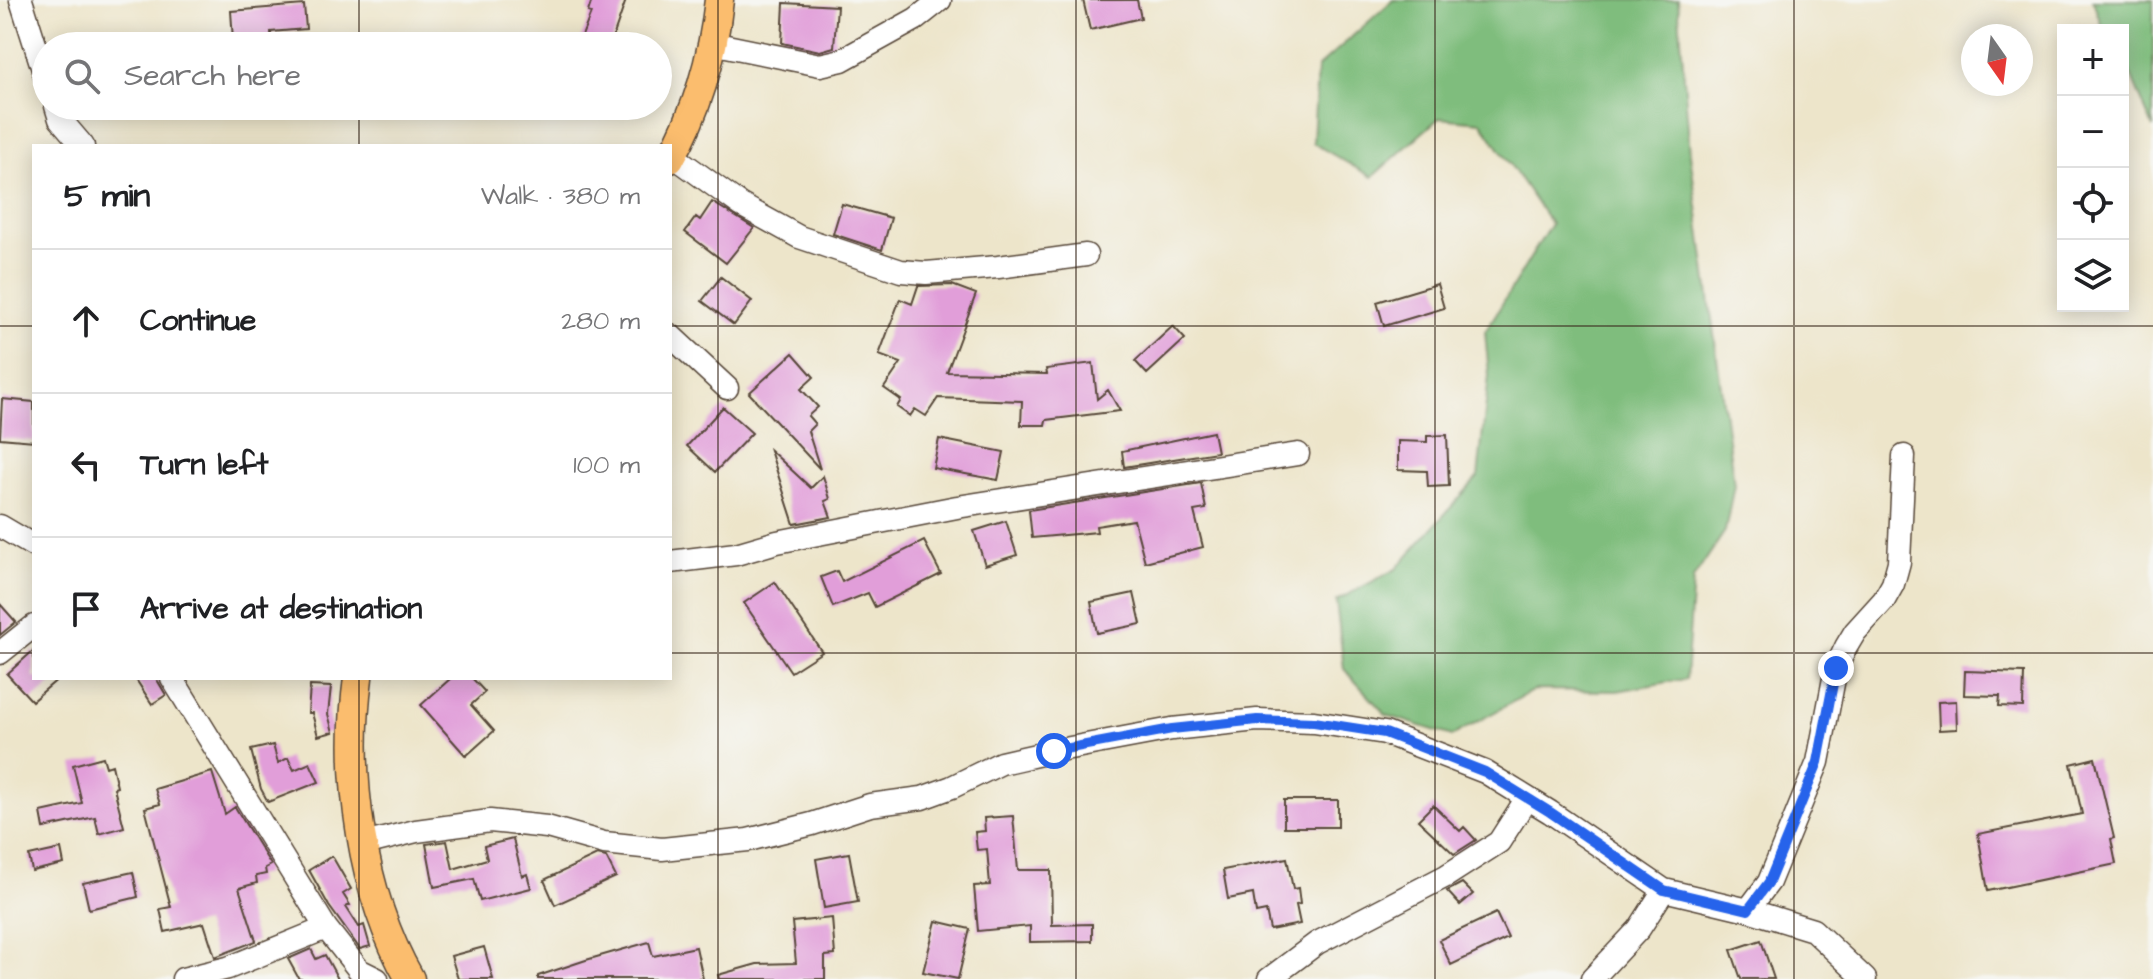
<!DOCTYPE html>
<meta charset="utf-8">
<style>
body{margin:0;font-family:"Architects Daughter",sans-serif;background:#f2f2f2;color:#202124}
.controls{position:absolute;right:24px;top:24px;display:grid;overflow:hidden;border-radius:0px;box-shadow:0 4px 20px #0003}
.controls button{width:72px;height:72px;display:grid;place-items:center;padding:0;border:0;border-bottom:2px solid #e0e0e0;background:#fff;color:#202124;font:40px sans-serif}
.compass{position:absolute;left:1961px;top:24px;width:72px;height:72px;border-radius:50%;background:#fff;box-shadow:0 4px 20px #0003;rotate:166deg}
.stop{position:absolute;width:24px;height:24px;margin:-18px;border:6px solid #2563eb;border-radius:50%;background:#fff}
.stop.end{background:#2563eb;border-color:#fff;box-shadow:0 2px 8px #0008}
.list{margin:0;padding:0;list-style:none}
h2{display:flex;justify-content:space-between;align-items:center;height:104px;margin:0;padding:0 32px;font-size:34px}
h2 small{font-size:26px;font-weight:400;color:#757577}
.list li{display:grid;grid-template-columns:52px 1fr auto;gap:24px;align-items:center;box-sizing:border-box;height:144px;padding:0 32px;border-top:2px solid #e0e0e0}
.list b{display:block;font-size:30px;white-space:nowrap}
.list em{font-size:26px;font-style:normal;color:#757577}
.icon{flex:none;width:44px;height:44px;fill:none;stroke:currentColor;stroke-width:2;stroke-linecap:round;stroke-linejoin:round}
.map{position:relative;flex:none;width:2153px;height:979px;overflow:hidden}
.search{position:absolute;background:#fff;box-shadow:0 4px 20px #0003;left:32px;top:32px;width:640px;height:88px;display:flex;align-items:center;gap:20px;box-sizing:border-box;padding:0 28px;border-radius:44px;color:#757577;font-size:30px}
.panel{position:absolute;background:#fff;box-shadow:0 4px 20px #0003;left:32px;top:144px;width:640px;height:536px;border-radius:0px}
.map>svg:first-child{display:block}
</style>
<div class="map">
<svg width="2153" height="979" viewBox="0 0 2153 979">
<rect width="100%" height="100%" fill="#f6f6f2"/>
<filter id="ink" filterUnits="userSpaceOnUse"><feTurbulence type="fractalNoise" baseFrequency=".0125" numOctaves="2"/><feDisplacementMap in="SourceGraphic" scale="16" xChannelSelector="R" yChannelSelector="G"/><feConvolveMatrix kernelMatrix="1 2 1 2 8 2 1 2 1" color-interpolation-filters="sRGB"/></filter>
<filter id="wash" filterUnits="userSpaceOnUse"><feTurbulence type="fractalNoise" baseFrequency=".006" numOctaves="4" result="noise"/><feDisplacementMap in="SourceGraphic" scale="32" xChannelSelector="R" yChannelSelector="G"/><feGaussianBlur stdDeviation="1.8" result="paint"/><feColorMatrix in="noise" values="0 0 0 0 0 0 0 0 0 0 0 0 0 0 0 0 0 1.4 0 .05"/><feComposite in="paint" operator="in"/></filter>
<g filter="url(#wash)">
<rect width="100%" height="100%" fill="#ede5ca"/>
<!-- forest -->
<path fill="#7fbd7d" stroke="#5d744e" stroke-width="2" d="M1393,0H1678L1690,154L1734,485L1725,531L1693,579L1686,679L1617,691L1534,690L1452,736L1386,715L1344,669L1336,601L1396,569L1478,477L1489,375L1485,332L1551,224L1481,122L1439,118L1372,177L1313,143L1317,68Z
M2093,0H2153V128L2123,56V30H2103Z"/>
<g id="blocks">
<!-- building -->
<path fill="#e19ed9" d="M592,0H626L610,46H578L591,13L588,12Z
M1083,0H1137L1141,18L1090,30Z
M784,3L837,6L834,47L820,51L782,43Z
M304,5L306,29L271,32L272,46H254V38L233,40L231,11Z
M712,202L754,228L726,263L685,232L696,217L700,220Z
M842,204L891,218L882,250L833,234Z
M721,277L752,301L734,325L702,301Z
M1437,284L1444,308L1384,326L1377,302Z
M952,285L976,294L947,372L1047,374L1046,369L1093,363L1097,399L1108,390L1120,411L1046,420L1045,425H1021L1022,401L938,398L926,416L915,409L910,416L897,407L901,400L884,388L901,363L879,355L900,299L912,304L918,286Z
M1173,326L1185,339L1147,374L1135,361Z
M793,353L814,377L801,389L818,407L808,416L815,424L808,431L820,469L749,393Z
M2,399L34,402V441L0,438Z
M723,407L752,433L715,472L687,446Z
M1213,432L1217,452L1124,467L1122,451Z
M1447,435L1449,486L1428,487L1427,471L1398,470V441L1427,442V436Z
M939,439L1004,452L998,480L933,468Z
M770,450L811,488L823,476L830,499L825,501L831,517L794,524Z
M1201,483L1206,509L1194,511L1203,547L1145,562L1134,520L1096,526L1097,532L1032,538L1029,510Z
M1006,521L1017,555L985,565L974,531Z
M924,541L941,574L875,607L868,593L833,607L821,577L837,571L842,582Z
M775,582L822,652L791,672L744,603Z
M1134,593L1141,624L1097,633L1091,602Z
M0,604L16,622L0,635Z
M34,650V678H59L32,701L7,674Z
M1965,671L2024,673L2023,707L1999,706L2000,696L1964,695Z
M135,678H156L166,695L152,704Z
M451,678H472L485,692L471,705L494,731L466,756L421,705Z
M310,686L331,687L328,714L333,732L318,736L312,713H308Z
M1956,701L1957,729L1939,730L1938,702Z
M273,745L278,763L288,758L294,770L310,763L319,782L268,802L261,789L251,750Z
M103,757L106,767L112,765L117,787L114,788L124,827L99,834L95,817L44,828L41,812L82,803L73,765Z
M2095,758L2114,838L2111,839L2116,864L1988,891L1978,834L2082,814L2071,764Z
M212,772L225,814L235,807L271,865L265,868L266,874L256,876L257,883L239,888L256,941L215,957L204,923L165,932L160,909L171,907L145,808L160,804L155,789Z
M1284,800H1338V827H1284Z
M1433,805L1460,831L1464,827L1476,840L1454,854L1418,820Z
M1013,816L1018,870H1051L1052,925L1092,924V941L1030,942V926L978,931L974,886L990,885L987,849L977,850L975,832L985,831L984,818Z
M513,839L522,876L527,874L531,888L480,901L474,879L434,887L426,844L447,841L453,869L487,859L484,846Z
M61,849L64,864L32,871L29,856Z
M849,853L858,902L824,908L816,859Z
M597,855L606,857L616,877L555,905L544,880Z
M332,856L351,889L343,894L350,905L346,907L359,927L364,925L370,946L360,949L329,906L309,870Z
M1287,858L1293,889L1298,888L1300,904L1296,905L1300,924L1270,930L1266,911L1256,913L1253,894L1228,899L1223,870Z
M133,872L138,897L89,909L83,883Z
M1462,883L1473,894L1460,905L1447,891Z
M1496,913L1508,938L1451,965L1439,940Z
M832,918L835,955L825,956V979H719L718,975L757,964L796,963L792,922Z
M936,921L970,929L958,979L923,972Z
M1761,940L1774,979H1741L1731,950Z
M649,942L653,956L696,947L703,979H538V976L586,960Z
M484,947L493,979H458L451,956Z
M311,949L316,959L325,955L338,979H299L288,959Z"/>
</g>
</g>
<g filter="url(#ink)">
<use href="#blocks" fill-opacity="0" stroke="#564638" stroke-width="2"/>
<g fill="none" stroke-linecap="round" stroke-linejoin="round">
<!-- minor casing -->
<g stroke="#564638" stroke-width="25">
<path id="minor" d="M21,0L46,79
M712,43L820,65L842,60L916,19L940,0
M56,106L60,119L83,146
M672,155L741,205L799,237L901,271L926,273L998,267L1086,255
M670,335L727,388
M0,526L34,546
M670,562L736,554L777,542L957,507L1298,454
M0,653L34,626
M172,678L326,928L359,970L377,979
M364,844L416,831L490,821L547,827L604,843L662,849L748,840L812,824L870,805L922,798L952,787L1001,763L1054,751L1172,729L1257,720L1314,722L1385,733L1485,772L1550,812L1664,890L1748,910L1813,930L1865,979
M1748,910L1769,882L1818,762L1836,668L1846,647L1855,632L1884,600L1893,584L1899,562L1904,456
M183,979L228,968L326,928
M1269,979L1317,943L1446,876L1499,842L1527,798
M1592,979L1639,929L1664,890"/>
</g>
<!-- major casing -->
<g stroke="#564638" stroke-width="31">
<path id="major" d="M670,159C698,110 713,56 719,0
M358,678C345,775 361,893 410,979"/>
</g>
<!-- minor -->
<use href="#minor" stroke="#fff" stroke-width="22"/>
<!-- major -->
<use href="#major" stroke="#fbbd6e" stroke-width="28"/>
</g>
</g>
<g fill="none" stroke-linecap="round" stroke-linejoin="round" filter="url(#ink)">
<!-- route -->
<path stroke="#2563eb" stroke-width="10" d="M1054,751L1172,729L1257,720L1314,722L1385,733L1485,772L1550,812L1664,890L1748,910L1769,882L1818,762L1836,668"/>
</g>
<!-- grid -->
<path fill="none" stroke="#3b2a1e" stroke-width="2" stroke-opacity="0.55" d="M359,0V46M718,0V979M1076,0V979M1435,0V979M1794,0V979M359,106V146M0,326H34M670,326H2153M0,653H34M670,653H2153M359,678V979"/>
</svg>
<div class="controls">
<button>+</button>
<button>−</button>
<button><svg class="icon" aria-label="locate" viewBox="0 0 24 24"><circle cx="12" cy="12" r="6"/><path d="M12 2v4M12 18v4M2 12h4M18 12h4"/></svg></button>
<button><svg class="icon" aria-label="layers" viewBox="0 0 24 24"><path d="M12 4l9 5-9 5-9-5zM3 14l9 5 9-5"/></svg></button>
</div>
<svg class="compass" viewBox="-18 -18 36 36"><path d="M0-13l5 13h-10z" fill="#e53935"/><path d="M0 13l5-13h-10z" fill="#757577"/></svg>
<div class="stop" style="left:1054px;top:751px"></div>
<div class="stop end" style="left:1836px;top:668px"></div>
<div class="search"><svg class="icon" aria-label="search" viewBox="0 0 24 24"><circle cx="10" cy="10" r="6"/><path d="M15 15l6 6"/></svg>Search here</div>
<section class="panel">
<h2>5 min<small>Walk · 380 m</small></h2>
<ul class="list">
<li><svg class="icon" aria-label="ahead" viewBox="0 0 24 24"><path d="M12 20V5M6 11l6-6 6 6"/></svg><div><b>Continue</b></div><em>280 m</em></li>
<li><svg class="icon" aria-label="left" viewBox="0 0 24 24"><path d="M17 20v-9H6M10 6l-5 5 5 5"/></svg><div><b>Turn left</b></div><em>100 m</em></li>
<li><svg class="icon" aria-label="arrive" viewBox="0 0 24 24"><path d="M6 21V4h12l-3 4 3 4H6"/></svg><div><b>Arrive at destination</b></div></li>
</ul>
</section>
</div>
